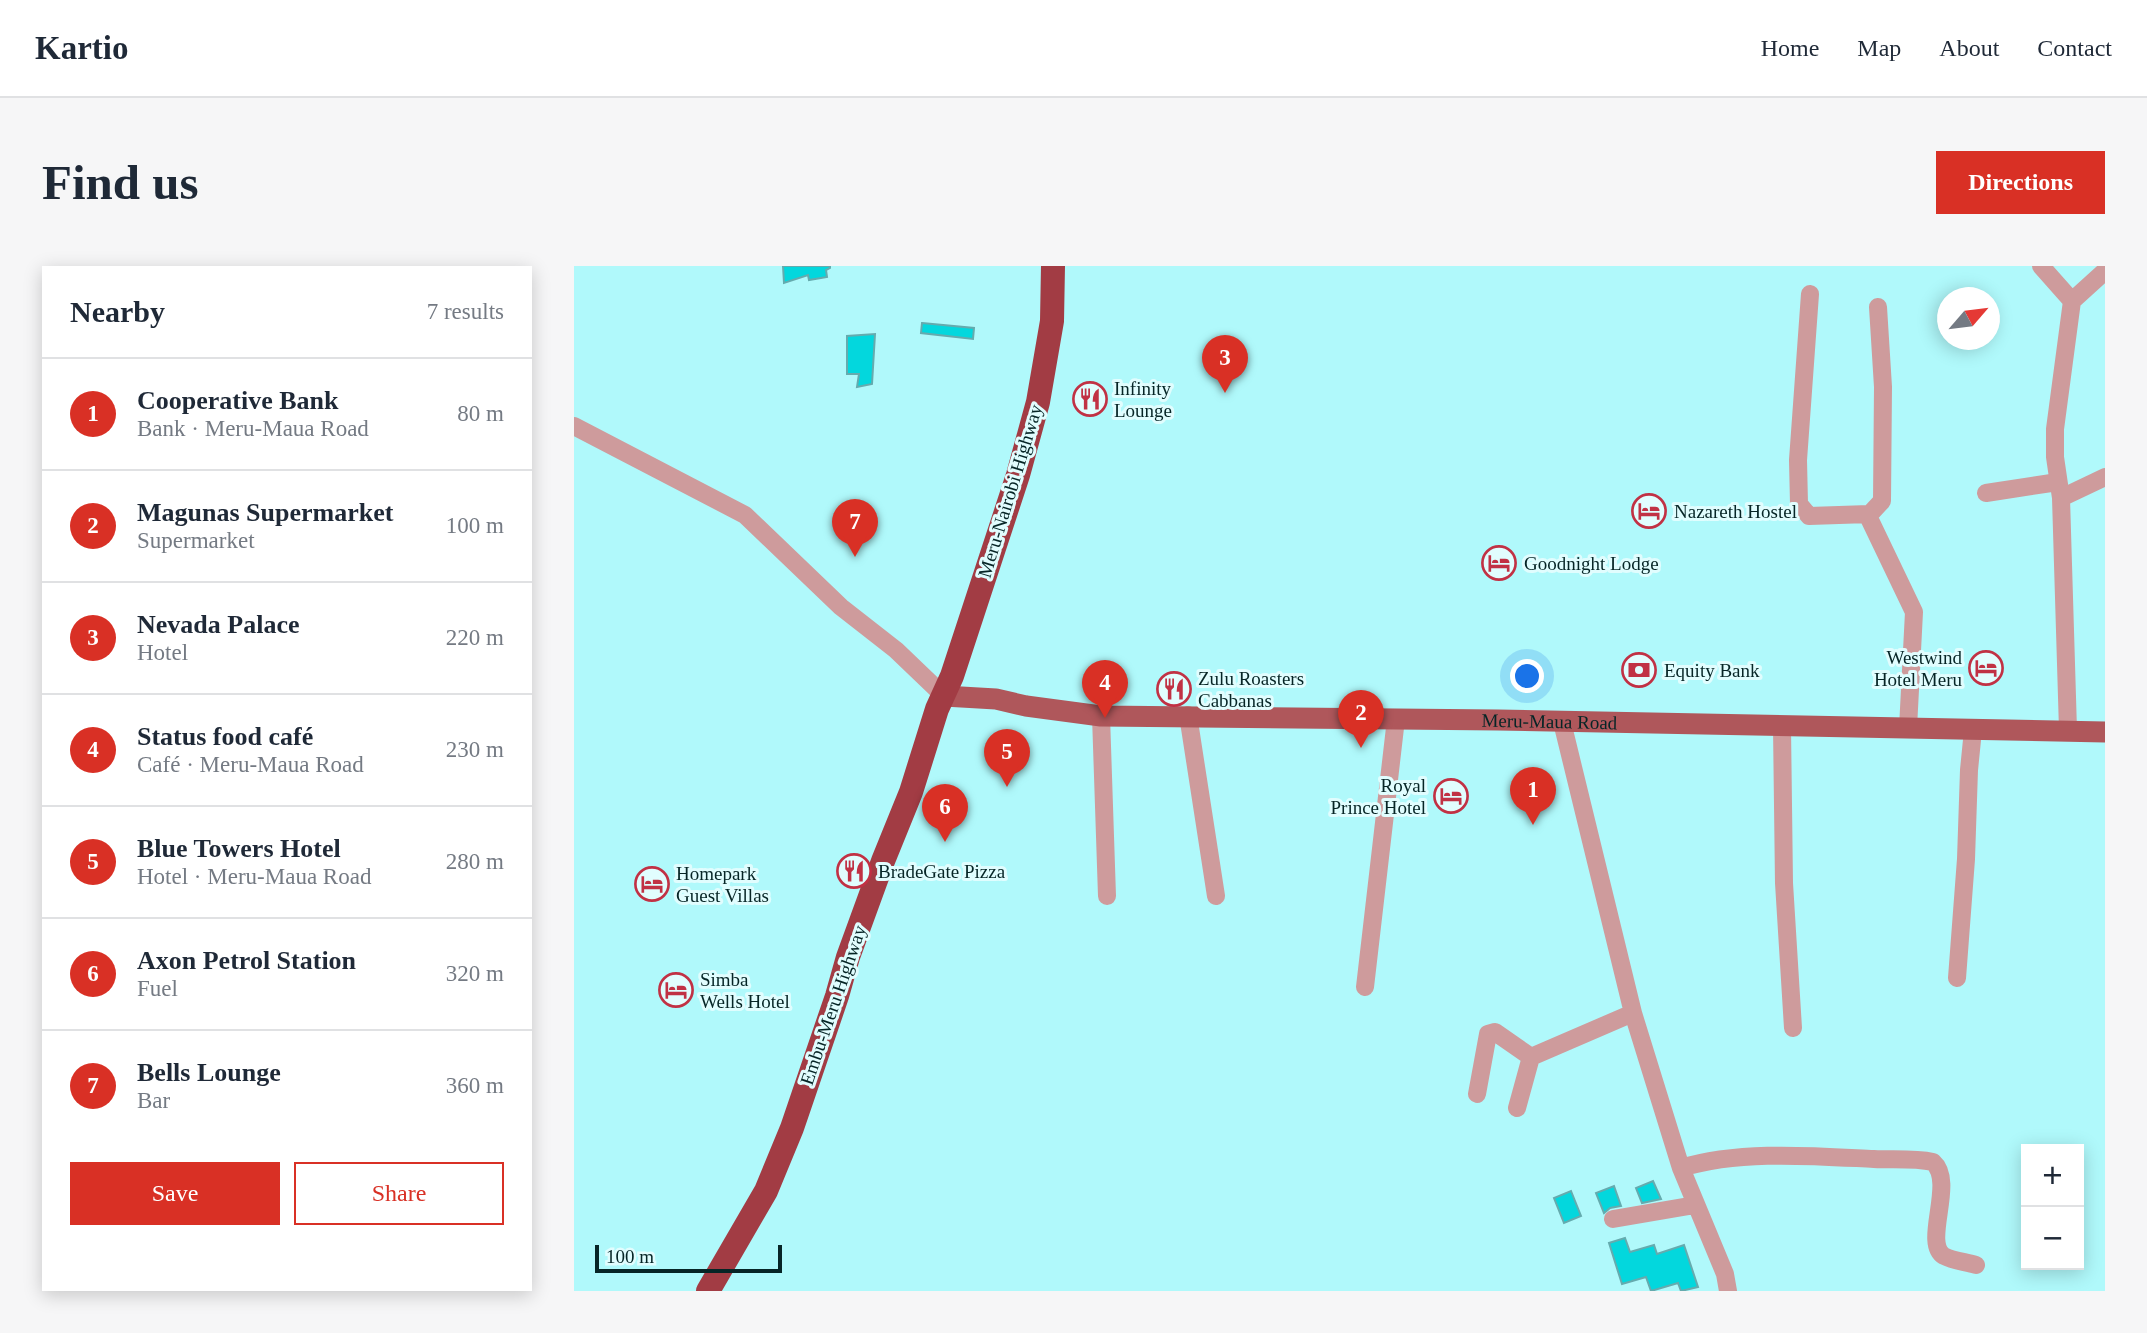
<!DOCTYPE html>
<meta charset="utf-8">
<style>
body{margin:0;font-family:"Times New Roman",serif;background:#f6f6f7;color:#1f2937}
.controls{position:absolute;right:21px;bottom:21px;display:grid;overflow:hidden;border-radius:0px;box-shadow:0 4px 18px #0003}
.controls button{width:63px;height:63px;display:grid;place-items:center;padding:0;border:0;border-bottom:2px solid #e0e1e3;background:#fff;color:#1f2937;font:35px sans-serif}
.compass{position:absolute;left:1363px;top:21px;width:63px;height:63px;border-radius:50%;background:#fff;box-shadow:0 4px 18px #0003;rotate:62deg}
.scale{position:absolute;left:21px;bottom:18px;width:187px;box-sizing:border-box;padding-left:7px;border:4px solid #062526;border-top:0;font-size:19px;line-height:24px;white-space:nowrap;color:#062526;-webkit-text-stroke:5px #e1fdfe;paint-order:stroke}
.you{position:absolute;left:954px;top:411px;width:24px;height:24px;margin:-18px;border:5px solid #fff;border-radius:50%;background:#1a73e8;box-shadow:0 0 0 10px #1a73e833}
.badge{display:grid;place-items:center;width:46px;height:46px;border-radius:50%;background:#d93025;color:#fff;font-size:23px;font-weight:700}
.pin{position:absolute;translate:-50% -58px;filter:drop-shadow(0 2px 4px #0008)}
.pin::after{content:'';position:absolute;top:37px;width:24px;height:21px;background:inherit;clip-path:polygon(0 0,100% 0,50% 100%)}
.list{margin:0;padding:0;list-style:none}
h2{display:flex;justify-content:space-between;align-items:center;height:91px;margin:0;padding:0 28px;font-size:30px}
h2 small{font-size:23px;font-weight:400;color:#747a83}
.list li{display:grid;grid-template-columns:46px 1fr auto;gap:21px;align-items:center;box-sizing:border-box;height:112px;padding:0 28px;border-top:2px solid #e0e1e3}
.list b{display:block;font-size:26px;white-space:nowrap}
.list p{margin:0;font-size:23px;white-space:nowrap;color:#747a83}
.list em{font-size:23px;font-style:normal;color:#747a83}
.actions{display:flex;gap:14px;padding:21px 28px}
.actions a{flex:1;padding:16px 0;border:2px solid #d93025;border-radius:0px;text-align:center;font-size:24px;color:#d93025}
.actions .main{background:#d93025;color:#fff}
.map{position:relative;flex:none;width:1531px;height:1025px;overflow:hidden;border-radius:0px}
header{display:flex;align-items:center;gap:42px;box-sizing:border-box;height:98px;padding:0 35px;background:#fff;border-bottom:2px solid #e0e1e3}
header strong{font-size:33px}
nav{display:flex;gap:38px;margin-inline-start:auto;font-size:24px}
.intro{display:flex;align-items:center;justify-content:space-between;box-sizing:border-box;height:168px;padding:0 42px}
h1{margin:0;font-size:49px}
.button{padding:18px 32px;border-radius:0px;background:#d93025;color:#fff;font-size:24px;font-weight:700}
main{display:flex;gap:42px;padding:0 42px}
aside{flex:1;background:#fff;border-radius:0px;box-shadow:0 4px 18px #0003}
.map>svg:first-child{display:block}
</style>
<header>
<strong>Kartio</strong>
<nav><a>Home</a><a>Map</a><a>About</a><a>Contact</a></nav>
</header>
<div class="intro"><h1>Find us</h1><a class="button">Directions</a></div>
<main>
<aside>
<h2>Nearby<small>7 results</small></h2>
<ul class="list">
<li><span class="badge">1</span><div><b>Cooperative Bank</b><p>Bank · Meru-Maua Road</p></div><em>80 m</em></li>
<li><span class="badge">2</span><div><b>Magunas Supermarket</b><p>Supermarket</p></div><em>100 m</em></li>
<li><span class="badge">3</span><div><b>Nevada Palace</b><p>Hotel</p></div><em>220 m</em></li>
<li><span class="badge">4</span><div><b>Status food café</b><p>Café · Meru-Maua Road</p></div><em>230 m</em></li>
<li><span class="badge">5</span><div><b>Blue Towers Hotel</b><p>Hotel · Meru-Maua Road</p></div><em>280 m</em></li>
<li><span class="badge">6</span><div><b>Axon Petrol Station</b><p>Fuel</p></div><em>320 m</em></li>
<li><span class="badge">7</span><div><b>Bells Lounge</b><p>Bar</p></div><em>360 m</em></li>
</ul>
<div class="actions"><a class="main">Save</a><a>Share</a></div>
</aside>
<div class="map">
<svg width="1531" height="1025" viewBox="0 0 1531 1025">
<rect width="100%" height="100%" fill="#b0f9fb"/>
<!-- building -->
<path fill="#03d7dd" stroke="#65abae" stroke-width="2" d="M209,0H256V2L252,4L253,11L235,14L234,9L210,17Z
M348,57L400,62L399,73L347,67Z
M301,68L298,118L283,121L285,108H273V70Z
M1079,915L1087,933L1068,937L1062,922Z
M1040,920L1047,940L1036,942L1030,947L1022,927Z
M997,925L1007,950L990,957L980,932Z
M1051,972L1056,986L1080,979L1083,988L1110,979L1124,1021L1107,1025L1104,1017L1077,1025L1072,1011L1048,1018L1035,977Z"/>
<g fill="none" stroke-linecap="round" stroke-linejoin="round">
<!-- minor -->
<path stroke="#ce9b9c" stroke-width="18" d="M1467,0L1498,35
M1236,28L1224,194L1225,238L1235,250L1295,248
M1304,41L1309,121L1308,235L1294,250L1340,346L1334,462
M0,160L171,249L267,341L322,384L370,430
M1412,227L1484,216
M1487,232L1531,211
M614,449L642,630
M527,450L533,630
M988,456L1059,747L1107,902L1151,1008L1154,1025
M1208,461L1210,617L1219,762
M1494,464L1487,232L1481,191V163L1498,35L1531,5
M1383,712L1392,593L1395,504L1399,464
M791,721L822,453
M903,828L914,768L921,766L957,791
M943,842L957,791L1059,747
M1107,902C1166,884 1239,890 1300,893C1319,894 1340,892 1359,896C1382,916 1348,977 1370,990C1379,995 1393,996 1402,999
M1039,953L1121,939"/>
<!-- major -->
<path stroke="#af575b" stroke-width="21" id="s1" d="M370,430L422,433L452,440L527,450L924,454L1531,466"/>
<!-- highway -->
<path stroke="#a23c44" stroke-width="24" d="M134,1025L192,925L218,862L263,730L274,691L309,595L337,526L363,443L378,410L444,209L464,136L478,55L479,0"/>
</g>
<!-- icons -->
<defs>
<g id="restaurant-ring" transform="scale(1.75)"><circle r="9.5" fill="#e1fdfe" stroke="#c13144" stroke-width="1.5"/><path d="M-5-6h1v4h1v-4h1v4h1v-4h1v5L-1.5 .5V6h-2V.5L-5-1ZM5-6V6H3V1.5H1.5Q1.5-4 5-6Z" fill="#c13144"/></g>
<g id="hotel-ring" transform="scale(1.75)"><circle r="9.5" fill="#e1fdfe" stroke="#c13144" stroke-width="1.5"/><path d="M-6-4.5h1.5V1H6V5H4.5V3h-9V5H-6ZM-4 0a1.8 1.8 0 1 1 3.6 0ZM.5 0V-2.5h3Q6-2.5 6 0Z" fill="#c13144"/></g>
<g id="bank-ring" transform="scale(1.75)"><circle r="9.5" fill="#e1fdfe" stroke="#c13144" stroke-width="1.5"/><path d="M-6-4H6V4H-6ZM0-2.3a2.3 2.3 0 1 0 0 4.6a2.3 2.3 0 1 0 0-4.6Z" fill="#c13144"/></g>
</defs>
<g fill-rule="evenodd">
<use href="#restaurant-ring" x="516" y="133"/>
<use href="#hotel-ring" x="1075" y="245"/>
<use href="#hotel-ring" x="925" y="297"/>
<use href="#hotel-ring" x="1412" y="402"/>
<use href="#bank-ring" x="1065" y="404"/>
<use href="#restaurant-ring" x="600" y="423"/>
<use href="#hotel-ring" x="877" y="530"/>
<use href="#restaurant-ring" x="280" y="605"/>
<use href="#hotel-ring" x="78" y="618"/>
<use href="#hotel-ring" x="102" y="724"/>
</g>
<g text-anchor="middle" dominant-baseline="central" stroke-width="6" stroke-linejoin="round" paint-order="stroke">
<!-- poi labels -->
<g font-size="19" fill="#062526" stroke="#e1fdfe" text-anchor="start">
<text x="540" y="122">Infinity<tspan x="540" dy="22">Lounge</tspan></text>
<text x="1100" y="245">Nazareth Hostel</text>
<text x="950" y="297">Goodnight Lodge</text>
<text x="1388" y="391" text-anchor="end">Westwind<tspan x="1388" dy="22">Hotel Meru</tspan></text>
<text x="1090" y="404">Equity Bank</text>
<text x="624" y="412">Zulu Roasters<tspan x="624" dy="22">Cabbanas</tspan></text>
<text x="852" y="519" text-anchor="end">Royal<tspan x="852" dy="22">Prince Hotel</tspan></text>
<text x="304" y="605">BradeGate Pizza</text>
<text x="102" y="607">Homepark<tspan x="102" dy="22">Guest Villas</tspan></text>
<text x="126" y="713">Simba<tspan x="126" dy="22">Wells Hotel</tspan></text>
</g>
<!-- street labels -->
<g font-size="19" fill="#062526" stroke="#e1fdfe">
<text transform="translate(436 225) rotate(-73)">Meru-Nairobi Highway</text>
<text stroke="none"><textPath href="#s1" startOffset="607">Meru-Maua Road</textPath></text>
<text transform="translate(259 739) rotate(-71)">Embu-Meru Highway</text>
</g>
</g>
</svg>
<div class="controls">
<button>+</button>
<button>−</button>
</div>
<svg class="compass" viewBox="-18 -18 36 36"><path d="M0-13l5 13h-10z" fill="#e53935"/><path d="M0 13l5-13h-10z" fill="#747a83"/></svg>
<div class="scale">100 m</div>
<div class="you"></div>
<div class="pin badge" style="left:959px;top:559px">1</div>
<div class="pin badge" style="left:787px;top:482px">2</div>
<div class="pin badge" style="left:651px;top:127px">3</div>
<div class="pin badge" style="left:531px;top:452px">4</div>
<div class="pin badge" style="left:433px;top:521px">5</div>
<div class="pin badge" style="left:371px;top:576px">6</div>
<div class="pin badge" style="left:281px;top:291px">7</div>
</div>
</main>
